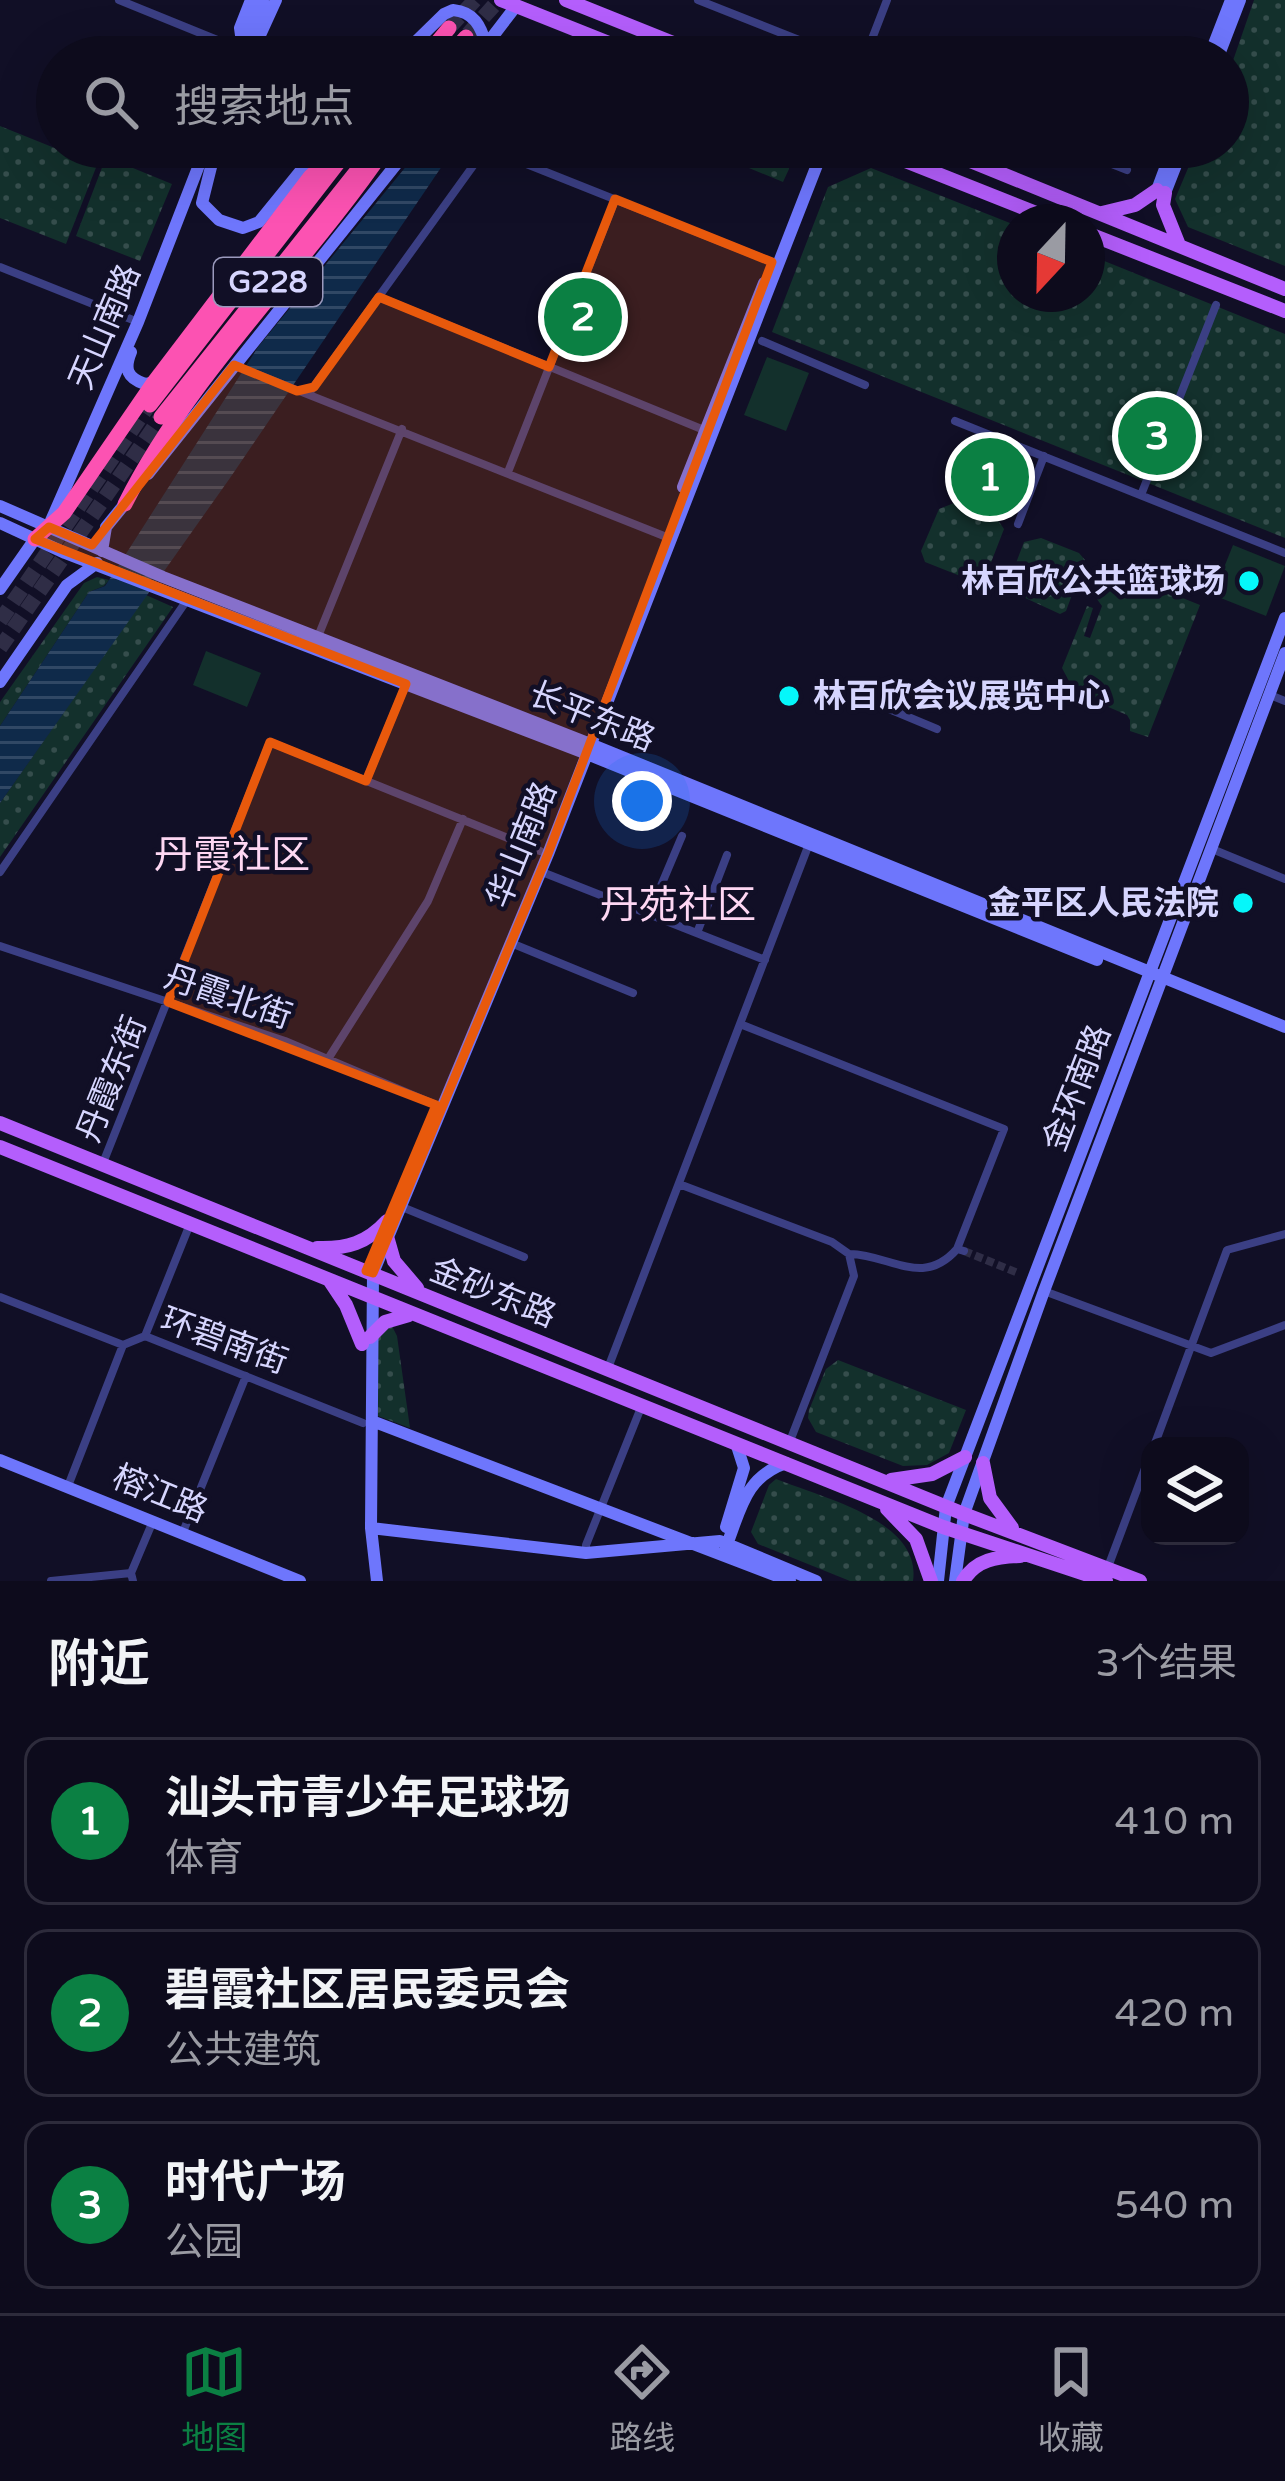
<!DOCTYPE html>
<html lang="zh">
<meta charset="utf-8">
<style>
body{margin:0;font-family:"Varela Round","Noto Sans SC",sans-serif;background:#161425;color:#f1f3f6}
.controls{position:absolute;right:36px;bottom:36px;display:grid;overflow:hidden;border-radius:24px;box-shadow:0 12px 48px #0002}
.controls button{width:108px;height:108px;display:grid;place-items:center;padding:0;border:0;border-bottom:3px solid #2d2b3b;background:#0d0b1c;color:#f1f3f6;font:60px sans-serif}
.compass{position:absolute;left:997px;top:204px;width:108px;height:108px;border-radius:50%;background:#0d0b1c;box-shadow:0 12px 48px #0002;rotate:202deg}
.you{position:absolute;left:642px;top:801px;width:42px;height:42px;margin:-30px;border:9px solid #fff;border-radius:50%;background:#1a73e8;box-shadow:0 0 0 18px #1a73e833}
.badge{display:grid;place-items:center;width:78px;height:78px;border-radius:50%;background:#0b8043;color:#fff;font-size:39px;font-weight:700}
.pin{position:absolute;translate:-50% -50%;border:6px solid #fff;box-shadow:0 3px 12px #0006}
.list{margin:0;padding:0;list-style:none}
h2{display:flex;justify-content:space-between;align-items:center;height:156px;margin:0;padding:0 48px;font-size:51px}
h2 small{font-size:39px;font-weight:400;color:#9a9ba3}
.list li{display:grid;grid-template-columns:78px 1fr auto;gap:36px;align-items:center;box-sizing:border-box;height:168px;margin:0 24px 24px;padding:0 24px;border:3px solid #2d2b3b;border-radius:24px}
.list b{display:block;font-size:45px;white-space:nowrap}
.list p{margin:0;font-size:39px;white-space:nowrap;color:#9a9ba3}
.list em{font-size:39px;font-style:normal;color:#9a9ba3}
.icon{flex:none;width:66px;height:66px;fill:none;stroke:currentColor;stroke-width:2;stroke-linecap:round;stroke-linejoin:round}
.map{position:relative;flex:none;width:1285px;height:1581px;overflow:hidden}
.search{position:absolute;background:#0d0b1c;box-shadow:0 12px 48px #0002;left:36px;right:36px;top:36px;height:132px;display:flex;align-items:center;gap:30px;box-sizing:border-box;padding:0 42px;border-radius:66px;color:#9a9ba3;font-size:45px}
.sheet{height:732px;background:#0d0b1c}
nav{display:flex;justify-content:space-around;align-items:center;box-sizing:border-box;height:168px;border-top:3px solid #2d2b3b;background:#0d0b1c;font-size:33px;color:#9a9ba3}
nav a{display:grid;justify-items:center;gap:6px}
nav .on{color:#0b8043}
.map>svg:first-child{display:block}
</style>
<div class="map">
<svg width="1285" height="1581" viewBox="0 0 1285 1581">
<defs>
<pattern id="grass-dots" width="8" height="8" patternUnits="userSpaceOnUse" patternTransform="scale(3)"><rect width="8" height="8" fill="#13302c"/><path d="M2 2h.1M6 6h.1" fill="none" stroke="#354d4c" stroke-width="1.8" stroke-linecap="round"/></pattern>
<pattern id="water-rules" width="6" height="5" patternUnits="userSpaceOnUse" patternTransform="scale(3)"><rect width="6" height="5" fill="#0f2a4a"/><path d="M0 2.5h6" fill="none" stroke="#314865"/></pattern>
</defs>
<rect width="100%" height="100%" fill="#110f26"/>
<!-- grass -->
<path fill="url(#grass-dots)" d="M1254,0H1285V266L1188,227L1175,199L1197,147H1228V75Z
M0,126L97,165L66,244L0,218Z
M729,147H788L789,169L783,182L725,158Z
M106,157L172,184L140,261L76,236Z
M871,168L1015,225V294H1087V254L1285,334V538L772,332L828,187Z
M954,503L998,520L1004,529L985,578L978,583L925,562L921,551L939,509Z
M1041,538L1079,553L1085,560L1066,611L1060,614L1006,589L1024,542Z
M1103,566L1200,605L1148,737L1130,731V720L1127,715L1099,703L1096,710H1089L1079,700L1062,668L1087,606L1093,608L1084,636L1090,638L1102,606L1094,595Z
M97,577L109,580L104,586L89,592L0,726V702L84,583Z
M146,595L173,607L0,857V803Z
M392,1326L397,1336L410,1428L378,1416L377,1341L379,1335Z
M838,1360L966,1410L949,1453L927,1465L903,1466L816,1432L808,1418L809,1410L826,1369Z
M776,1479C820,1497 922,1520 913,1581H850L758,1544L751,1532L769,1485Z"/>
<!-- pitch -->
<path fill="#13302c" d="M767,357L809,373L786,431L744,415Z
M967,437L1034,464L1013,517L946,490Z
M1233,545L1285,566L1266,616L1213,595Z
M206,651L261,673L247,707L193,685Z"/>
<!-- water -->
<path fill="url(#water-rules)" d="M422,147H455L230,478L0,803V726L89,592L105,586L115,571L258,347Z"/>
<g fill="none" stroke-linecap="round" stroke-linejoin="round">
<!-- street-tunnel -->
<path stroke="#2f2d46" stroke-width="8" stroke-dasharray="8 4" stroke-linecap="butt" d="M964,1251L1018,1273"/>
<!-- highway-tunnel -->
<path stroke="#2f2d46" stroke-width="15" stroke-dasharray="15 8" stroke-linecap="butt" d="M449,28L475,0
M468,34L499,0
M0,621L147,408
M0,648L161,417"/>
<!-- street -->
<path stroke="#3b3f84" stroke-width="8" d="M119,0L242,50
M698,0L842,57
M865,57L887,0
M1069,147L1127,170
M0,267L138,322
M379,297L704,430
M762,341L865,385
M234,365L664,536
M310,392L486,148L772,262
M955,421L1285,553
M508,472L615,200
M1141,495L1216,305
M1018,524L1044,456
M317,639L402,429
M853,694L937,729
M1270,695L1285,701
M366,781L406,684
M1212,849L1285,879
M0,872L187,600
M542,872L765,960
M649,914L682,836
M697,933L727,855
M511,943L633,993
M0,946L285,1041L436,1105
M740,1024L1004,1129L957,1249
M328,1059L428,901L463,819
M103,1163L270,742L540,851
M679,1184L832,1242L849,1254L854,1276L790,1441
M402,1207L524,1257
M850,1254C891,1255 923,1288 957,1249L964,1251
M1044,1291L1211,1353L1285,1325
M0,1297L123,1345L145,1336L363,1423
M145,1336L190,1224
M608,1368L809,844
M1154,1446L1227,1250L1285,1234
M68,1486L123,1345
M183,1532L246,1376
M586,1553V1545L642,1405
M1108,1567L1150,1455
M51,1581L131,1573
M133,1581L131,1573L153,1521"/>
<!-- secondary -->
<path stroke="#6e76fc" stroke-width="12" d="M243,50L240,28L251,0
M240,57L263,0
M250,57L276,0
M400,57L444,14L453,10C474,12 481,26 486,45
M477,57L516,6
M1209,57L1231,0
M1218,57L1240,0
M216,147L202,203L219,220L243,228L259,222L320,147
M1157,190L1173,147
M1165,193L1183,147
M131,352C124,369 127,378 145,384L154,382
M148,474L410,147
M683,487L764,283
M0,506L163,577L583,741L1285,1027
M0,523L65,553L587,754L1097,960
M50,523L138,322L206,147
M102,551L106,527L128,500
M0,589L35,539
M0,682L67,585L97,563
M372,1421L790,1581
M0,1460L300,1581
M726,1527L744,1468L736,1443
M371,1528L586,1553L720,1541L816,1581
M726,1547C741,1509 745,1477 786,1463
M377,1581L371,1528L373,1273L548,854L824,147
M938,1581L946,1507L1285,618
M955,1581L964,1514L1044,1291L1285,653"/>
<!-- primary -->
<path stroke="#b45efc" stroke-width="14" d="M501,0L644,57
M566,0L708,57
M870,147L1059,222
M936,147L1285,289
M1165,193L1163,205L1179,245
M1102,213L1135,205L1157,190
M1087,233L1285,311
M0,1123L964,1514L1140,1581
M0,1147L943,1527L1106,1581
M388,1240L394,1261L417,1288
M317,1248C347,1249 367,1243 387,1221
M330,1281L346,1305L362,1344
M370,1337L385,1322L409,1315
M983,1463L990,1498L1012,1528
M891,1480L932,1474L965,1457
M887,1509L916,1539L931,1581
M963,1581C976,1559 997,1557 1020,1556"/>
<!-- highway -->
<path stroke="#fc52b2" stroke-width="15" d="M425,57L449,28
M448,57L466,37
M150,405L345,154
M161,417L368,157
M125,504C191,372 304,268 386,147
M35,539L64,513L154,382L310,177L342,147"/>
</g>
<!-- marked area -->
<path fill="#e8590c" fill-opacity="0.2" stroke="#e8590c" stroke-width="9" stroke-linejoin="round" d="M615,199L772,262L548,854L373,1273L366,1271L436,1105L168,1002L270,742L366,781L406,684L35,539L49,527L92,545L234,365L297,391L314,387L379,297L549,367Z"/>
<!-- markers -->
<g fill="#05f7fa" stroke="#110f26" stroke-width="4.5">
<circle cx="1249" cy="581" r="12"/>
<circle cx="789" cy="696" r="12"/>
<circle cx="1243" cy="903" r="12"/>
</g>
<g text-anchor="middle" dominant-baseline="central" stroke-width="9" stroke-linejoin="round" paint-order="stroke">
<!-- shield labels -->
<rect fill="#110f26" stroke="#9b9abd" stroke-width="3" x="214" y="258" width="108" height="48" rx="9"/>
<g font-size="30" font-weight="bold" fill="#d6d5fe">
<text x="268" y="282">G228</text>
</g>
<!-- street labels -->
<g font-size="33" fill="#d6d5fe" stroke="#110f26">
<text transform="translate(105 327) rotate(-67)">天山南路</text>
<text transform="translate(592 717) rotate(22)">长平东路</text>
<text transform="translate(522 845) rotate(-68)">华山南路</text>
<text transform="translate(228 997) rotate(19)">丹霞北街</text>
<text transform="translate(112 1079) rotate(-68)">丹霞东街</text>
<text transform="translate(1077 1088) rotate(-69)">金环南路</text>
<text transform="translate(493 1293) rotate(22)">金砂东路</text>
<text transform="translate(224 1341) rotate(20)">环碧南街</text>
<text transform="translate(160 1494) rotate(22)">榕江路</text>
</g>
<!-- poi labels -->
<g font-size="33" font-weight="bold" fill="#d6d5fe" stroke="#110f26" text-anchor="end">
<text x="1225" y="581">林百欣公共篮球场</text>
<text x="813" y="696" text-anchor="start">林百欣会议展览中心</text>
<text x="1219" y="903">金平区人民法院</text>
</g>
<!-- quarter labels -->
<g font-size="39" fill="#fed7f3" stroke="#110f26">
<text x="232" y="855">丹霞社区</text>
<text x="678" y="905">丹苑社区</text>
</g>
</g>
</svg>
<div class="controls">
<button><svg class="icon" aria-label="layers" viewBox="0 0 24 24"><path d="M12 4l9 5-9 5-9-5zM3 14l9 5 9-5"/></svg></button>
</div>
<svg class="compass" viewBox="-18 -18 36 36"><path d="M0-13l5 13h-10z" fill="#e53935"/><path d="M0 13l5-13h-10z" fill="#9a9ba3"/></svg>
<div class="you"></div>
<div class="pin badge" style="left:990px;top:477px">1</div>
<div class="pin badge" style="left:583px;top:317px">2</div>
<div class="pin badge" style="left:1157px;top:436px">3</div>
<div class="search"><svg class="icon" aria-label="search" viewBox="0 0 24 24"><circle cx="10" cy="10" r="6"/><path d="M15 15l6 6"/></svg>搜索地点</div>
</div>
<section class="sheet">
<h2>附近<small>3个结果</small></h2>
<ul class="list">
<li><span class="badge">1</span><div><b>汕头市青少年足球场</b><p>体育</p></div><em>410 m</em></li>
<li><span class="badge">2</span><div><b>碧霞社区居民委员会</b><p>公共建筑</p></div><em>420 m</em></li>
<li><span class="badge">3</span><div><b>时代广场</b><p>公园</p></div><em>540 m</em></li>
</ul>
</section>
<nav>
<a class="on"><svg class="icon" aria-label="map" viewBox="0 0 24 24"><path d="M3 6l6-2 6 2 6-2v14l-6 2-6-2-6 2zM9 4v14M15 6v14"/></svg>地图</a>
<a><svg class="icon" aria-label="directions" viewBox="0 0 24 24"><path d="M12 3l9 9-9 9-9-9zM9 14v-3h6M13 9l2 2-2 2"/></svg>路线</a>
<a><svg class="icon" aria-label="saved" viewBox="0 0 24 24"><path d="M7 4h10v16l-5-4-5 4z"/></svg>收藏</a>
</nav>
